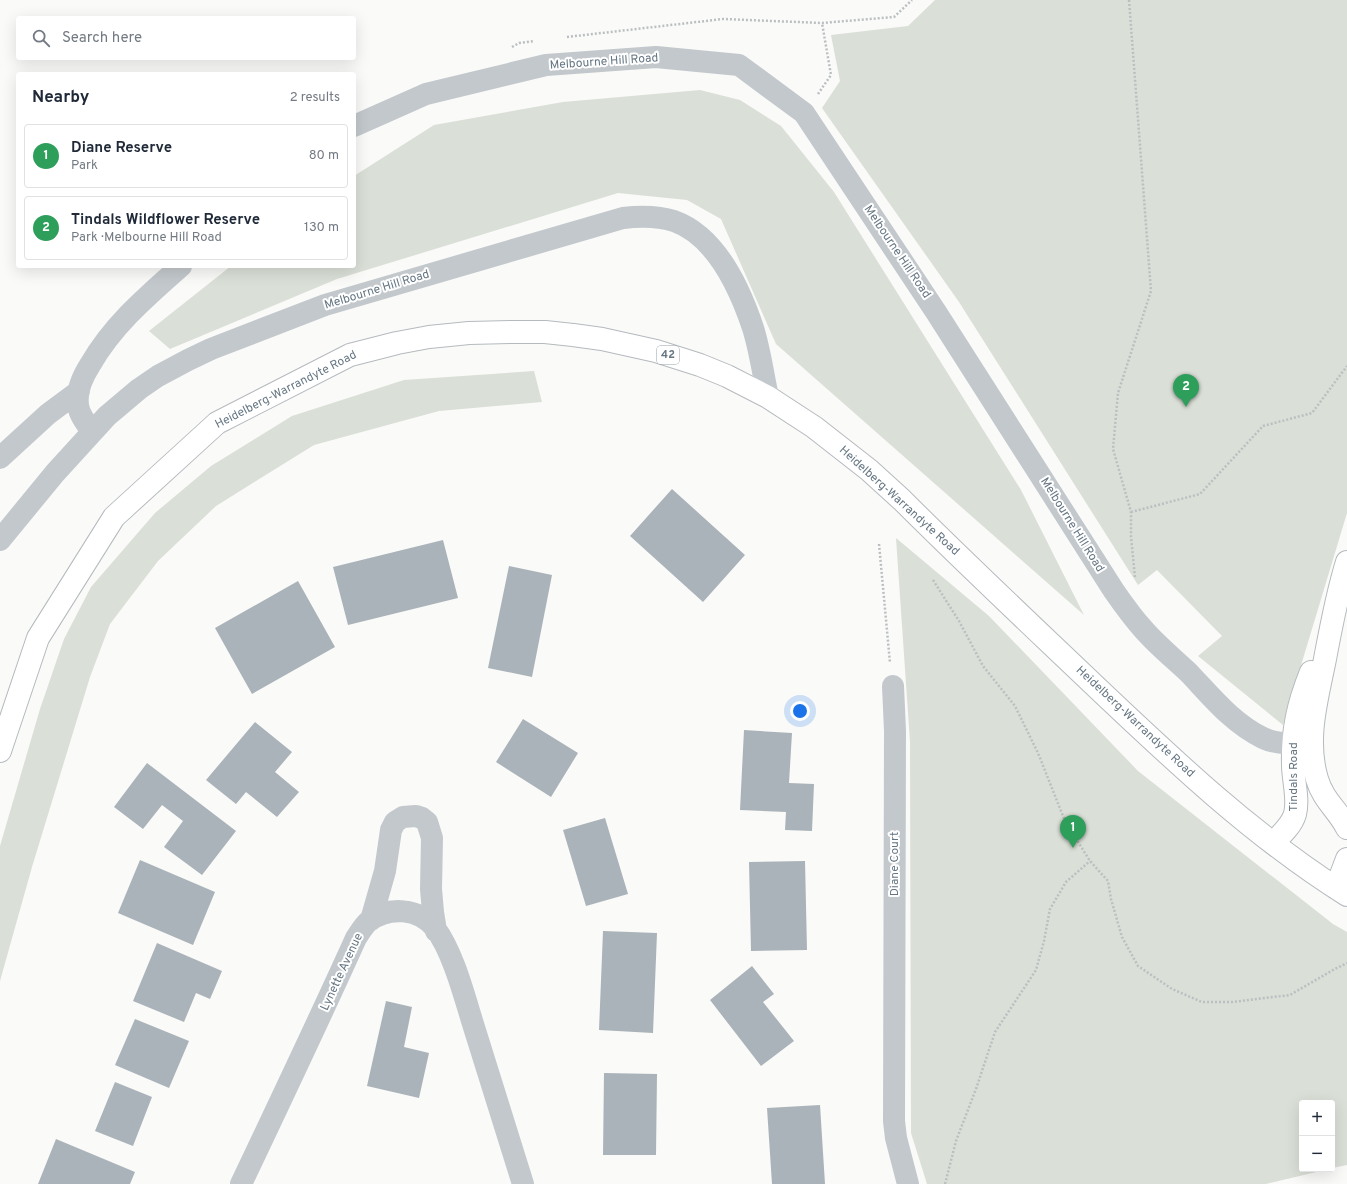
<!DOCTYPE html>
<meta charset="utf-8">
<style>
body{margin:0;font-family:Overpass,sans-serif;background:#f2f2f3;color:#1f2937}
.controls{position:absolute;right:12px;bottom:12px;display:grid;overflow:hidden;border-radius:4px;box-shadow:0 4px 16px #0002}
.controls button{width:36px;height:36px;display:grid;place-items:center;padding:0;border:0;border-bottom:1px solid #e0e1e3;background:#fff;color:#1f2937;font:20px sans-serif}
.you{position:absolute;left:800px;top:711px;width:14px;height:14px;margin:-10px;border:3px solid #fff;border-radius:50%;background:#1a73e8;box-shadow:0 0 0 6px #1a73e833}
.badge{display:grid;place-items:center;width:26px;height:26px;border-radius:50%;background:#e4572e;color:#fff;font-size:13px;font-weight:700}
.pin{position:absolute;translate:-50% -33px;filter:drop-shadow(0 1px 2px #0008)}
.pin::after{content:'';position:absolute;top:21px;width:14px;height:12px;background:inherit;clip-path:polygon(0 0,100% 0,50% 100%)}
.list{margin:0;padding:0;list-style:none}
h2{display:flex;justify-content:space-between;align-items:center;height:52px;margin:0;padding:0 16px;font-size:17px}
h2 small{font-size:13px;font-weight:400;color:#747a83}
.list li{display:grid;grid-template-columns:26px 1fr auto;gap:12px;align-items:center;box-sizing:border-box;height:64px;margin:0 8px 8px;padding:0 8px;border:1px solid #e0e1e3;border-radius:4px}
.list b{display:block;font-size:15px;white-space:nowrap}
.list p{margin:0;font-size:13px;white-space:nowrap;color:#747a83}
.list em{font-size:13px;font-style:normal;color:#747a83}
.icon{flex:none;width:22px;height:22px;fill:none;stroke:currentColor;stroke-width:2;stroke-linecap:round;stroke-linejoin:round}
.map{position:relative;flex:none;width:1347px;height:1184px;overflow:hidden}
.search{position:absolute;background:#fff;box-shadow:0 4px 16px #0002;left:16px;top:16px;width:340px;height:44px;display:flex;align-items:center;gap:10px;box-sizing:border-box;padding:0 14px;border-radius:4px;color:#747a83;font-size:15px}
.panel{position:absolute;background:#fff;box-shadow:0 4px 16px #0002;left:16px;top:72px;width:340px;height:196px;border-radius:4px}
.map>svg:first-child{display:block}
</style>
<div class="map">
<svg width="1347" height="1184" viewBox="0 0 1347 1184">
<rect width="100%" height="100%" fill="#fafaf8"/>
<!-- green -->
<path fill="#dadfd7" d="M935,0H1347V513L1283,725L1198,656L1222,636L1157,570L1138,585L959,302L822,108L840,81L831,35L908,26Z
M700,90L740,100L781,126L834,192L1021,490L1084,615L776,344L721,219L687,200L618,193L337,279L170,349L149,331L231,266H354V176L434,125L563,102Z
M534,371L542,402L439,411L314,445L216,506L158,561L110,624L90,677L32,867L0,981V846L40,709L64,639L91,587L155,513L211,466L292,416L404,380Z
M896,538L989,616L1138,771L1333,924L1347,932V1165L1332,1168V1103H1302V1169H1329L1266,1184H927L911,1133L910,742Z"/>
<!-- building -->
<path fill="#aab3b9" d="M672,489L745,555L703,602L630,536Z
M443,540L458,598L348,625L333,567Z
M509,566L552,575L532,677L488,668Z
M298,581L335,647L252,694L215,628Z
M523,719L578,753L551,797L496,762Z
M255,722L292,752L275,772L299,792L277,817L246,792L236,804L206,780Z
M744,730L792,733L789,783L814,784L812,831L785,830L786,812L740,810Z
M147,763L236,831L202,875L164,847L183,821L162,805L143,829L114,807Z
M605,818L628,894L586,906L563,830Z
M140,860L215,892L193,945L118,913Z
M805,861L807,950L751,951L749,862Z
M603,931L657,933L653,1033L599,1030Z
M157,943L222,971L210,999L196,993L184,1022L133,1001Z
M752,966L774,994L763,1002L794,1041L761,1066L710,1000Z
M386,1001L412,1007L404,1047L429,1053L419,1098L367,1086Z
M135,1019L189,1041L169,1088L115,1065Z
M604,1073L657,1074L656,1155H603Z
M115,1082L152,1097L133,1146L95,1131Z
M820,1105L825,1184H772L767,1108Z
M56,1139L135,1172L130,1184H38Z"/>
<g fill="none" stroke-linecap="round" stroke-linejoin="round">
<!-- major casing -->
<g stroke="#b5babe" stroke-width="24">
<path id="major" d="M1347,562C1337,594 1331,627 1325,659C1317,699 1305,739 1317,779C1323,800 1338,810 1347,828
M0,751L38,638L114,517L217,423L350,355L397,343L429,337L469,333L512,332H545L573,335L602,339L656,351L700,365L727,376L768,397L814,427L869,470L902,500C964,562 1028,622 1092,683C1171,758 1254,837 1347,895
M1273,843C1281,835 1292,825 1295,814C1299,799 1293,780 1293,765C1292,731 1298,704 1311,672
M1336,888L1347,859"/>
</g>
<!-- path -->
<path stroke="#bbbfc2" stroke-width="2.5" stroke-dasharray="2 2" stroke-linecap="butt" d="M1129,0L1151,291L1118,393L1113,449L1131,512V537L1135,577
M567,37L723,19L822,23L894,17L912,0
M512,47L519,43L534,41
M818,94L831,75L822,23
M1131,512L1200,494L1263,426L1312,413L1347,366
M879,544L890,663
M933,580L959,621L983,666L1015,706L1038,753L1065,821L1090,861L1108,881L1111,899L1122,937L1138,966L1172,989L1202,1002H1232L1290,995L1333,970L1347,963
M945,1184L956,1141L976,1089L995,1032L1036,970L1044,941L1050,909L1066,882L1090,861"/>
<!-- minor -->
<path stroke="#c3c8cc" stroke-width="22" d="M354,126L426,94L546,65L656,57L739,65L804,113L936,312L1114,591C1123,604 1133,618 1144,630C1157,645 1173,658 1188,672C1211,696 1232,723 1263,738C1273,743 1283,743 1293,744
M92,432C87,424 79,415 78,405C76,391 83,376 90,365C113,325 147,296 181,266
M0,458L48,414L79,391
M0,540L55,473L107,416L139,389L158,376L188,360L211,349L325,305L623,218C640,216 658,216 674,221C716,236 740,289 753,328C760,350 763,374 768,397
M893,686L895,731L894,1121L896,1138L908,1184
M371,920L385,871L391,830L395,822L403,817L416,816L422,818L427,822L432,838L431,889L433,912L436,931
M241,1184C280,1102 319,1020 356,938C360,932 364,925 369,921C389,906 419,908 435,928C453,952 464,995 473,1024C490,1077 506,1131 523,1184"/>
<!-- major -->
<use href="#major" stroke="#fff" stroke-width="22"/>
</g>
<g text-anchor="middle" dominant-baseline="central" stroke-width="4" stroke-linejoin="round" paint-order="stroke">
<!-- shield labels -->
<rect fill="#fff" stroke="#939fa8" stroke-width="1" x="657" y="346" width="22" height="18" rx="3"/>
<g font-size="11" font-weight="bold" fill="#657683">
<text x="668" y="355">42</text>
</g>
<!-- street labels -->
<g font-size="12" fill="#657683" stroke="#fff">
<text transform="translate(604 62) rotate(-4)">Melbourne Hill Road</text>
<text transform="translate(897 252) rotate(56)">Melbourne Hill Road</text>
<text transform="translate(377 290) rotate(-17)">Melbourne Hill Road</text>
<text transform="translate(286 390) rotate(-27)">Heidelberg-Warrandyte Road</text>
<text transform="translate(899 501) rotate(42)">Heidelberg-Warrandyte Road</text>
<text transform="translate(1072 525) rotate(58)">Melbourne Hill Road</text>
<text transform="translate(1135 722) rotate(43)">Heidelberg-Warrandyte Road</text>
<text transform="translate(1294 777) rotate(-90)">Tindals Road</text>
<text transform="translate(895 864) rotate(-90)">Diane Court</text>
<text transform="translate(342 972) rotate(-65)">Lynette Avenue</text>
</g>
</g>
</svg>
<div class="controls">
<button>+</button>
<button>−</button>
</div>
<div class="you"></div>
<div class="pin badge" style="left:1073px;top:848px;background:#2e9e5b">1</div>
<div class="pin badge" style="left:1186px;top:407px;background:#2e9e5b">2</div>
<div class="search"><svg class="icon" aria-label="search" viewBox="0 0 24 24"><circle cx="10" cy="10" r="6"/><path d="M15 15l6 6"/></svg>Search here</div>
<section class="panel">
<h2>Nearby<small>2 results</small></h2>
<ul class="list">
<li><span class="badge" style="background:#2e9e5b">1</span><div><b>Diane Reserve</b><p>Park</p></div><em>80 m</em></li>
<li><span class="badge" style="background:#2e9e5b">2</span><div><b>Tindals Wildflower Reserve</b><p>Park · Melbourne Hill Road</p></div><em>130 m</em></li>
</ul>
</section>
</div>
